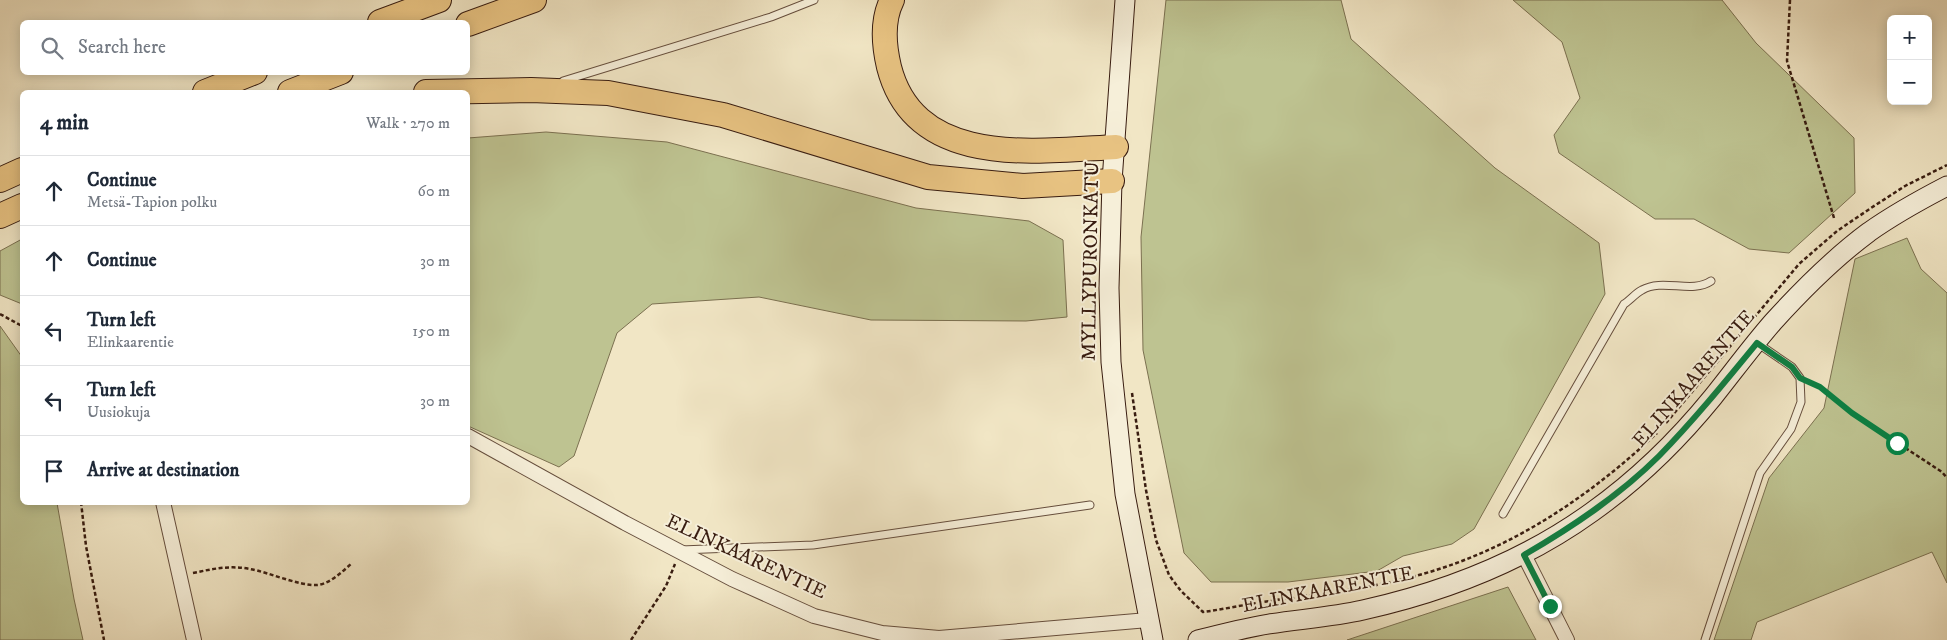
<!DOCTYPE html>
<meta charset="utf-8">
<style>
body{margin:0;font-family:"IM FELL DW Pica",serif;background:#f6f6f7;color:#1f2937}
.controls{position:absolute;right:15px;top:15px;display:grid;overflow:hidden;border-radius:8px;box-shadow:0 2px 12px #0003}
.controls button{width:45px;height:45px;display:grid;place-items:center;padding:0;border:0;border-bottom:1px solid #e0e1e3;background:#fff;color:#1f2937;font:25px sans-serif}
.stop{position:absolute;width:15px;height:15px;margin:-11px;border:4px solid #0b8043;border-radius:50%;background:#fff}
.stop.end{background:#0b8043;border-color:#fff;box-shadow:0 1px 5px #0008}
.list{margin:0;padding:0;list-style:none}
h2{display:flex;justify-content:space-between;align-items:center;height:65px;margin:0;padding:0 20px;font-size:21px}
h2 small{font-size:16px;font-weight:400;color:#747a83}
.list li{display:grid;grid-template-columns:32px 1fr auto;gap:15px;align-items:center;box-sizing:border-box;height:70px;padding:0 20px;border-top:1px solid #e0e1e3}
.list b{display:block;font-size:19px;white-space:nowrap}
.list p{margin:0;font-size:16px;white-space:nowrap;color:#747a83}
.list em{font-size:16px;font-style:normal;color:#747a83}
.icon{flex:none;width:28px;height:28px;fill:none;stroke:currentColor;stroke-width:2;stroke-linecap:round;stroke-linejoin:round}
.map{position:relative;flex:none;width:1947px;height:640px;overflow:hidden}
.search{position:absolute;background:#fff;box-shadow:0 2px 12px #0003;left:20px;top:20px;width:450px;height:55px;display:flex;align-items:center;gap:12px;box-sizing:border-box;padding:0 18px;border-radius:8px;color:#747a83;font-size:19px}
.panel{position:absolute;background:#fff;box-shadow:0 2px 12px #0003;left:20px;top:90px;width:450px;height:415px;border-radius:8px}
.map>svg:first-child{display:block}
</style>
<div class="map">
<svg width="1947" height="640" viewBox="0 0 1947 640">
<rect width="100%" height="100%" fill="#f1e6c5"/>
<filter id="stains"><feTurbulence type="fractalNoise" baseFrequency=".004" numOctaves="4"/><feColorMatrix values="0 0 0 0 .2 0 0 0 0 .09 0 0 0 0 .02 0 0 0 .5 -.17"/></filter>
<radialGradient id="worn" r=".72"><stop offset=".6" stop-color="#630" stop-opacity="0"/><stop offset="1" stop-color="#630" stop-opacity=".3"/></radialGradient>
<!-- green -->
<path fill="#bec391" stroke="#7b7050" d="M1166,0H1341L1351,39L1495,168L1599,243L1605,294L1474,529L1452,544L1403,556L1377,571L1288,582H1211L1184,553L1143,350L1141,237Z
M1513,0H1722L1756,43L1854,138L1855,193L1789,253L1749,249L1694,219H1655L1559,153L1554,135L1580,98L1562,42Z
M546,132L667,142L916,208L1029,221L1063,240L1067,317L1026,321L871,320L759,297L652,304L617,333L574,456L559,467L468,426V138Z
M1907,238L1921,269L1947,293V583L1932,552L1757,622L1751,640H1714L1769,478L1824,408L1855,259Z
M22,239V304L0,295V251Z
M0,326L22,357V502L57,503L74,599L83,640H0Z
M1508,587L1536,640H1347Z"/>
<g fill="none" stroke-linecap="round" stroke-linejoin="round">
<!-- lane casing -->
<g stroke="#664e3d" stroke-width="9">
<path id="lane" d="M563,81L771,17L814,0
M1503,514L1624,304C1630,300 1636,293 1642,290C1663,278 1692,294 1711,281
M681,550L813,545L1090,505
M1705,640L1760,473L1791,429L1801,402L1800,378L1792,367L1757,343"/>
</g>
<!-- street casing -->
<g stroke="#664e3d" stroke-width="16">
<path id="street" d="M468,436L625,523L732,579L814,616L882,633L939,638L1148,620
M163,502L194,640
M1524,555L1567,640"/>
</g>
<!-- secondary casing -->
<g stroke="#381c10" stroke-width="21">
<path id="secondary" d="M1125,0L1112,181L1109,288L1111,362L1125,494L1153,640
M1198,640C1221,634 1245,628 1269,624C1301,619 1332,617 1363,610C1444,592 1524,561 1592,512C1637,480 1678,440 1713,397C1733,372 1752,346 1773,322C1802,290 1834,258 1869,232C1893,215 1920,200 1947,186"/>
</g>
<!-- highway casing -->
<g stroke="#381c10" stroke-width="26">
<path id="highway" d="M892,0C882,20 884,46 889,67C915,169 1036,151 1116,147
M380,22L439,0
M468,24L534,0
M205,92L255,72
M290,92L341,72
M426,92L531,90L608,93L723,115L928,177L1023,186L1112,181
M0,180L22,170
M0,216L22,206"/>
</g>
<!-- path -->
<path stroke="#381c10" stroke-width="2.5" stroke-dasharray="4 2.5" stroke-linecap="butt" d="M1790,0L1787,61L1834,218
M0,314L22,326
M1809,382L1820,387L1852,413L1942,472L1947,478
M1132,393L1146,490L1156,540L1169,575L1181,591L1203,612C1225,609 1248,604 1270,601C1320,593 1370,589 1419,575C1511,550 1589,497 1657,433
M1666,423L1799,264L1837,231L1871,208L1905,186L1947,165
M81,502L86,546L104,640
M193,573C212,569 230,565 250,569C268,572 299,586 317,585C330,584 343,571 352,563
M631,640L666,586L675,564"/>
<!-- lane -->
<use href="#lane" stroke="#f6efd9" stroke-width="7"/>
<!-- street -->
<use href="#street" stroke="#f6efd9" stroke-width="14"/>
<!-- secondary -->
<use href="#secondary" stroke="#f6efd9" stroke-width="19"/>
<!-- highway -->
<use href="#highway" stroke="#e8c382" stroke-width="24"/>
</g>
<g fill="none" stroke-linecap="round" stroke-linejoin="round">
<!-- route -->
<path stroke="#0b8043" stroke-width="6" d="M1550,606L1524,555C1572,527 1619,496 1659,456C1694,420 1725,382 1757,343L1792,367L1800,378L1820,387L1852,413L1897,443"/>
</g>
<g text-anchor="middle" dominant-baseline="central" stroke-width="4" stroke-linejoin="round" paint-order="stroke">
<!-- street labels -->
<g font-size="20" fill="#381c10" stroke="#f6efd9">
<text transform="translate(1091 261) rotate(-89)">MYLLYPURONKATU</text>
<text transform="translate(1694 379) rotate(-49)">ELINKAARENTIE</text>
<text transform="translate(746 557) rotate(25)">ELINKAARENTIE</text>
<text transform="translate(1328 590) rotate(-11)">ELINKAARENTIE</text>
</g>
</g>
<rect width="100%" height="100%" filter="url(#stains)"/>
<rect width="100%" height="100%" fill="url(#worn)"/>
</svg>
<div class="controls">
<button>+</button>
<button>−</button>
</div>
<div class="stop" style="left:1897px;top:443px"></div>
<div class="stop end" style="left:1550px;top:606px"></div>
<div class="search"><svg class="icon" aria-label="search" viewBox="0 0 24 24"><circle cx="10" cy="10" r="6"/><path d="M15 15l6 6"/></svg>Search here</div>
<section class="panel">
<h2>4 min<small>Walk · 270 m</small></h2>
<ul class="list">
<li><svg class="icon" aria-label="ahead" viewBox="0 0 24 24"><path d="M12 20V5M6 11l6-6 6 6"/></svg><div><b>Continue</b><p>Metsä-Tapion polku</p></div><em>60 m</em></li>
<li><svg class="icon" aria-label="ahead" viewBox="0 0 24 24"><path d="M12 20V5M6 11l6-6 6 6"/></svg><div><b>Continue</b></div><em>30 m</em></li>
<li><svg class="icon" aria-label="left" viewBox="0 0 24 24"><path d="M17 20v-9H6M10 6l-5 5 5 5"/></svg><div><b>Turn left</b><p>Elinkaarentie</p></div><em>150 m</em></li>
<li><svg class="icon" aria-label="left" viewBox="0 0 24 24"><path d="M17 20v-9H6M10 6l-5 5 5 5"/></svg><div><b>Turn left</b><p>Uusiokuja</p></div><em>30 m</em></li>
<li><svg class="icon" aria-label="arrive" viewBox="0 0 24 24"><path d="M6 21V4h12l-3 4 3 4H6"/></svg><div><b>Arrive at destination</b></div></li>
</ul>
</section>
</div>
